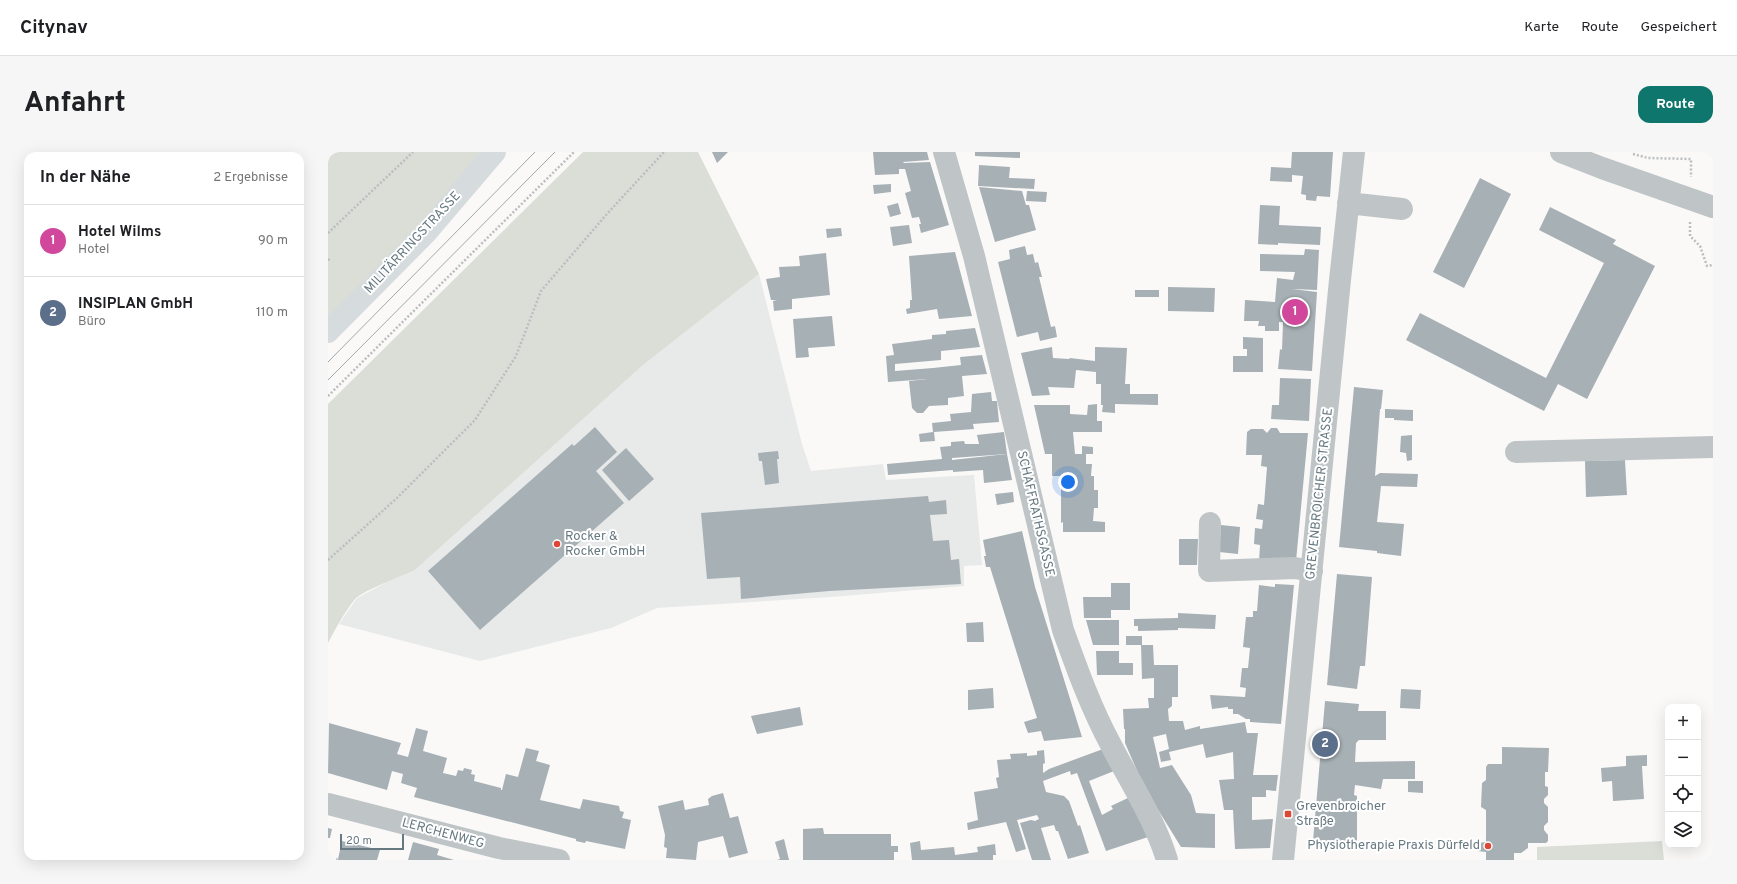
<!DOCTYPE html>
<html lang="de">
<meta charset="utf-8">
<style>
body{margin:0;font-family:Overpass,sans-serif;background:#f6f6f6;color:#202124}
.controls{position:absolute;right:12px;bottom:12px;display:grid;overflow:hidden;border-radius:8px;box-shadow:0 4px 16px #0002}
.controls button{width:36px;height:36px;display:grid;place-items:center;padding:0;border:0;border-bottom:1px solid #e0e0e0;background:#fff;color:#202124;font:20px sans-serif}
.scale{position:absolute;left:12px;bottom:10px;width:64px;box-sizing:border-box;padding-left:4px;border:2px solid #667981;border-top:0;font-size:11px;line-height:14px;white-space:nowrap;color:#667981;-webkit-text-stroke:3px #fff;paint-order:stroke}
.you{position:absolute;left:740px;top:330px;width:14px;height:14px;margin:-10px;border:3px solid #fff;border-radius:50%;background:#1a73e8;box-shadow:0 0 0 6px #1a73e833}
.badge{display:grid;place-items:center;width:26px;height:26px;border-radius:50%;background:#0f766e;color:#fff;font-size:13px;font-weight:700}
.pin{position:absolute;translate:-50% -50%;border:2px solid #fff;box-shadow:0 1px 4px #0006}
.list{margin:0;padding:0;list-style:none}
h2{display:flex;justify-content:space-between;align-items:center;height:52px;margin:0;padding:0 16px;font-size:17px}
h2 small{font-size:13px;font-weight:400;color:#757577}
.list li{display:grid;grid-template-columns:26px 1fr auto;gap:12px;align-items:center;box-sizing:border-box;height:72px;padding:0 16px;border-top:1px solid #e0e0e0}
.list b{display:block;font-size:15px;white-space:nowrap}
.list p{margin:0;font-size:13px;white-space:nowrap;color:#757577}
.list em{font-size:13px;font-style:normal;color:#757577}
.icon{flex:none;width:22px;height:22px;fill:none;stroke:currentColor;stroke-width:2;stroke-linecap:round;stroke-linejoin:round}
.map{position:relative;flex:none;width:1385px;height:708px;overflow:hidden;border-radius:12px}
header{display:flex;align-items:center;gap:24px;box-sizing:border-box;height:56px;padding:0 20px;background:#fff;border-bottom:1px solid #e0e0e0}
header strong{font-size:19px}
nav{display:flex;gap:22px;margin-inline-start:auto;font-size:14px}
.intro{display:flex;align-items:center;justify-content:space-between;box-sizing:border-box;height:96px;padding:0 24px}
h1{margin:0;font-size:28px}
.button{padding:10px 18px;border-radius:12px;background:#0f766e;color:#fff;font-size:14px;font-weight:700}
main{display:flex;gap:24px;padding:0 24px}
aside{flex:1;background:#fff;border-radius:12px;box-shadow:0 4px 16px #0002}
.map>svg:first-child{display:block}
</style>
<header>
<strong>Citynav</strong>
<nav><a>Karte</a><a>Route</a><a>Gespeichert</a></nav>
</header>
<div class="intro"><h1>Anfahrt</h1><a class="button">Route</a></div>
<main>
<aside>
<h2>In der Nähe<small>2 Ergebnisse</small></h2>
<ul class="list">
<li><span class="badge" style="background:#d1479c">1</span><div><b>Hotel Wilms</b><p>Hotel</p></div><em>90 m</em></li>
<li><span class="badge" style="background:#5c6f8a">2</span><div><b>INSIPLAN GmbH</b><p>Büro</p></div><em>110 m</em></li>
</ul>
</aside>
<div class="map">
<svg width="1385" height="708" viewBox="0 0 1385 708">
<rect width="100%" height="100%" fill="#faf9f8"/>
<!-- built -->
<path fill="#e8e9e9" d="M431,122L474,292L483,319L555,312L558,328L646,323L654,413L636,414V434L503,445L329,456L283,476L152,509L11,472L29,446L61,429L87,418L315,213Z"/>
<!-- green -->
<path fill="#daded7" d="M0,0H154L98,65L0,167Z
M255,0H370L431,122L315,213L87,418C74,424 37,438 28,446C17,459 8,476 0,491V252Z
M1334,689L1336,708H1209V695Z"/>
<!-- building -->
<path fill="#a6b0b5" d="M384,0H400L389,11Z
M545,0H599L601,8L575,10L576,11L602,10L621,73L593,81L591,72H593L591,65L584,66L577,41L583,39L577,17H571V22L547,23Z
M647,0H692V6L647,4Z
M964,0H1005L1002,45L989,44L988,49L978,48V43L973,42L975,24L964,23V30L942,29L943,15L963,16Z
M651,13L682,15L681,26L707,27L706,37L650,34Z
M1152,26L1183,42L1136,136L1105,120Z
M563,32V40L546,42L545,33Z
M651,35L694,39L698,53H701L708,78L667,90Z
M699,39L719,40L718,50L698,49Z
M570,51L573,62L562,65L559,54Z
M932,53L952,54L951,73L993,75L992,93L950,91V93L930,92Z
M1222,55L1288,88L1285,92L1327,114L1259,247L1230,232L1216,259L1078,188L1092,161L1218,226L1276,111L1211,78Z
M581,73L584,91L565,94L562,75Z
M513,76L514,84L499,86L498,77Z
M697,94L699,103L705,102L707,111L710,110L714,125H711L723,175L727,174L729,185L712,189L710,180L689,185L670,110L682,107L681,98Z
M977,97L991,98L989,138L964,137L989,140L984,219L950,217L952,197L954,198L955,170H951V179H937V174H930L931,169H916L917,148L947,150L949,126L965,128L967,120L932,119V102L976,103Z
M627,100L644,164L611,167L609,157L579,162L578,157L582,156V148H584L581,104Z
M498,101L502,143L464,147V157L446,159L445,149L449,148H443L438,127L452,125L451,115L472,114L471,104Z
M840,135L887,136L886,160L840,159Z
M807,138H831V145H807Z
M504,164L507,194L480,196L481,205L468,206L465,167Z
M647,176L652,195L613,199V208L567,212V219L605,216L633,213L632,205L654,203L659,222L634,224L636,244L620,246V253L601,254L595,261H589L584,256L581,229L599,227L560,230L558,204L566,203L564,192L604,187V183L618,182V179Z
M915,185L935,186V220H905V204H919V197H915Z
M724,195L725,206L741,207L742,206L767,209V195L799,196L797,232H802V242H830V253L787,252V261L774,260L775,253H773V232H768V220L748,218L746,236L720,235L722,243L704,244L693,201Z
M952,226L983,227L981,269L943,267L944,253H951Z
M1026,235L1055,238L1053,257H1052L1047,324L1052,321L1090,322L1089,335L1053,334L1049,370L1076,372L1073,404L1049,401V399L1011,395Z
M663,240L664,249H669L671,270L645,272L646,277L606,280L607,289L592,290L591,282L605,280L604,271L623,269L622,262L643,260L644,242Z
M769,252V269H774V280H745L747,302H754V294L765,295V302H758V312H764L763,324H766V338H770V356H766L765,369L777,370V380H735V370L733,371V324H724V302H717L706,253H742V262L759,263L760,253Z
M1057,257L1085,258V269L1066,268V266H1057Z
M267,275L289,300L268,319L296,351L152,478L100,419L244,292L246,294Z
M943,276H949L952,281H980L968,409L931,410L932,393L926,392L927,376L934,377L935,368L928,367L930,352L936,353L939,315L933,314L934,303H918L919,280L923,277H935L939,281Z
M676,280L679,302L624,306V308L679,302L684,328L656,331L655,318L625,320V318L560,323L559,312L614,307L612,295L623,294V290L636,289L637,292H651L649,283Z
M1084,283V308L1079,309L1078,301L1072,300L1073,284Z
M298,296L326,327L301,349L274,318Z
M450,299L451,307H449L451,331L437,333L434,309H431L430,301Z
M1297,308L1299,343L1258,345L1257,309Z
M685,340L686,350L669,353L667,342Z
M600,344L601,350L618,348L619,362L602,363L605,389L621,388L623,408L631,407L633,432L501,439L413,447L412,425L379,427L373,361Z
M893,373L912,375L910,402L891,400Z
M694,379L707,435L754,585L716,589L713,579L700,581L696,570L709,566L662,415H658L656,404H658L655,388Z
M851,387H870L869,413H851Z
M1009,422L1044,425L1037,514H1032L1029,537L999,533Z
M783,431H802V458H783V466H756L755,445H783Z
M947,432L966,433L953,572L922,570V567H918L910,562H905V557H900V555L884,557L882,543L917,545L918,536L912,535L914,516H920L922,496L915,495L918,465H925V459H929L931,433L947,435Z
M850,461L888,463L887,477L850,476V478L810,479V474H806V467L850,466Z
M758,468H791V493H765Z
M655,470L656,490H639L638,471Z
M798,484H814V493H798Z
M813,493H825L826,513H850V545H844V554L840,557L841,569H855L857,578L872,574V577L917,570L919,581H930L925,623H950L948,639L938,638V645H924V668L945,667L942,696L907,697L905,658H896L891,628L906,627L905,600L878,606L875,592L841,600L843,608L833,610L831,600L841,597L838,582L825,585L832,616L844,613L863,643L868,661L887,662V696L853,695L808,622L810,621L797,591V577H796L795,557L821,556L820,546H826V526L814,527Z
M768,499H791V511H805V523H769Z
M665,536L666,556L640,558V538Z
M1073,537L1093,538L1092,557L1072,556Z
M997,549L1031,552L1030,559H1058V588H1031L1028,591L1027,610L1087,609V627H1055L1053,637L1027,633L1026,643L1029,644V690L985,689Z
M472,555L475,573L429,582L423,564Z
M1,571L73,591L69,602L80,605L88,576L100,579L95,599L119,606L115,621L128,624L130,618L135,619L136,616L144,618L143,622L147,623L146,629L173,636V638H174L178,622L190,625L198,596L211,599L208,609L222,613L212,648L252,657L255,647L291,654L292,659L296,660L294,666L303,668L297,697L258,689L257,691L248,689V687L86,645L89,636L73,631L75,622L64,619L59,638L0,621Z
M1174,595L1221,596L1220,620H1217V634L1220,635V643L1216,647V651L1220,655V670L1216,674V678L1220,683V689L1218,691H1200V696L1193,701H1186V708H1158V700L1149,699L1147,695L1150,691L1158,690V658L1153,655L1154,631L1158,628V615L1160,612H1174Z
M775,597L786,619L761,629L774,663L785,657L783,654L802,645L820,685L778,699L749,621L743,623L742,619L715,629L718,640L736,644L741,649L750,674L752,673L761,701L740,707L730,679H728L726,673L713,676L723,708H704L692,671L703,668L707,669L711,667L709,663L689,668L698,697L688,700L678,670L640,678L639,671L650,668L646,640L670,636L668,626L671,625L669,608L683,607L682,602L699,601V604L709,603V599L716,598L717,611L715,612V621L721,617Z
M1319,603V614H1314L1316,647L1285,649L1284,629L1274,630L1273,616L1298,614V604Z
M1080,629H1095V641L1080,640Z
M395,641L402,666L410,664L420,701L401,706L395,684L370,690L368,708L338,706L339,696L336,695L337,683L330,654L355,648L357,658L381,653L380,647L384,644Z
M0,676L4,677L2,686H0Z
M495,676L496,682H563V694H570V700H566V708H475V677Z
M456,687L461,708H449L452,707L447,690Z
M14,689L52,698L49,708H8V706L10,707Z
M592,689L593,698L626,695L627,703L650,700L649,695L667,692L668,703H665V708H584L582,691Z
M85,690L111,697L109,703L126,708H80Z"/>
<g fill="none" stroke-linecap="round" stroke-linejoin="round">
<!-- path -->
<path stroke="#babec0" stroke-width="2.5" stroke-dasharray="2 2" stroke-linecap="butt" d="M1305,2L1320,6L1363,7V25
M1362,70V84L1372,94L1379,114L1385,113
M0,81L85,0
M0,107L2,109
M0,244L246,0
M0,408L69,346L147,268L188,204L213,139L278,63L336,0"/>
<!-- minor -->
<path stroke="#bfc5c7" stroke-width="22" d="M616,0L646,104L735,478C749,517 763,556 783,593C802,630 827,668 839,708
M1233,0L1274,16L1385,55
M1020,51L1074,57
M1188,300L1385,295
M882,371L881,419L967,416L984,419
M0,652L171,696L231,708
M955,708L1012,128L1026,0"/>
<!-- major -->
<path stroke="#d6dbde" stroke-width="22" d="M0,180L97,82L167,0"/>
<!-- tram -->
<path stroke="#9fa8ac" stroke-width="1" d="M0,210L207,0
M0,228L227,0"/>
</g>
<!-- markers -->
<g fill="#dd4735" stroke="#fff" stroke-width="1.5">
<circle cx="229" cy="392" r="4"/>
<rect x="956" y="658" width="8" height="8" rx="2"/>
<circle cx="1160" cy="694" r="4"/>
</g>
<g text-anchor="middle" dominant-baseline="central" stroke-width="4" stroke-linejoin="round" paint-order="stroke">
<!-- street labels -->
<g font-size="13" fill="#667981" stroke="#fff">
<text transform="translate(85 91) rotate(-47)">MILITÄRRINGSTRASSE</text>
<text transform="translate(992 342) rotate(-84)">GREVENBROICHER STRASSE</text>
<text transform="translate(707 362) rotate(77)">SCHAFFRATHSGASSE</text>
<text transform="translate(115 682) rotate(15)">LERCHENWEG</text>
</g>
<!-- poi labels -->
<g font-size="13" fill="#667981" stroke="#fff" text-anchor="start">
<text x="237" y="385">Rocker &amp;<tspan x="237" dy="15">Rocker GmbH</tspan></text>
<text x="968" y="655">Grevenbroicher<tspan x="968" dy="15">Straße</tspan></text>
<text x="1152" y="694" text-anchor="end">Physiotherapie Praxis Dürfeld</text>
</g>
</g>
</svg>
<div class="controls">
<button>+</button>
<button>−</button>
<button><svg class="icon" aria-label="locate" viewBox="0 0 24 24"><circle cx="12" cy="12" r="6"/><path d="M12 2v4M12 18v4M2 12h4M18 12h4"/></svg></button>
<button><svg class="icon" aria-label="layers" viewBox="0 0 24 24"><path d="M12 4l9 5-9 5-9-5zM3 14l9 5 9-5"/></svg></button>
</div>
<div class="scale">20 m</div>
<div class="you"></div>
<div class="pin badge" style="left:967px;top:160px;background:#d1479c">1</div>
<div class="pin badge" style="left:997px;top:592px;background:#5c6f8a">2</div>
</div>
</main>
